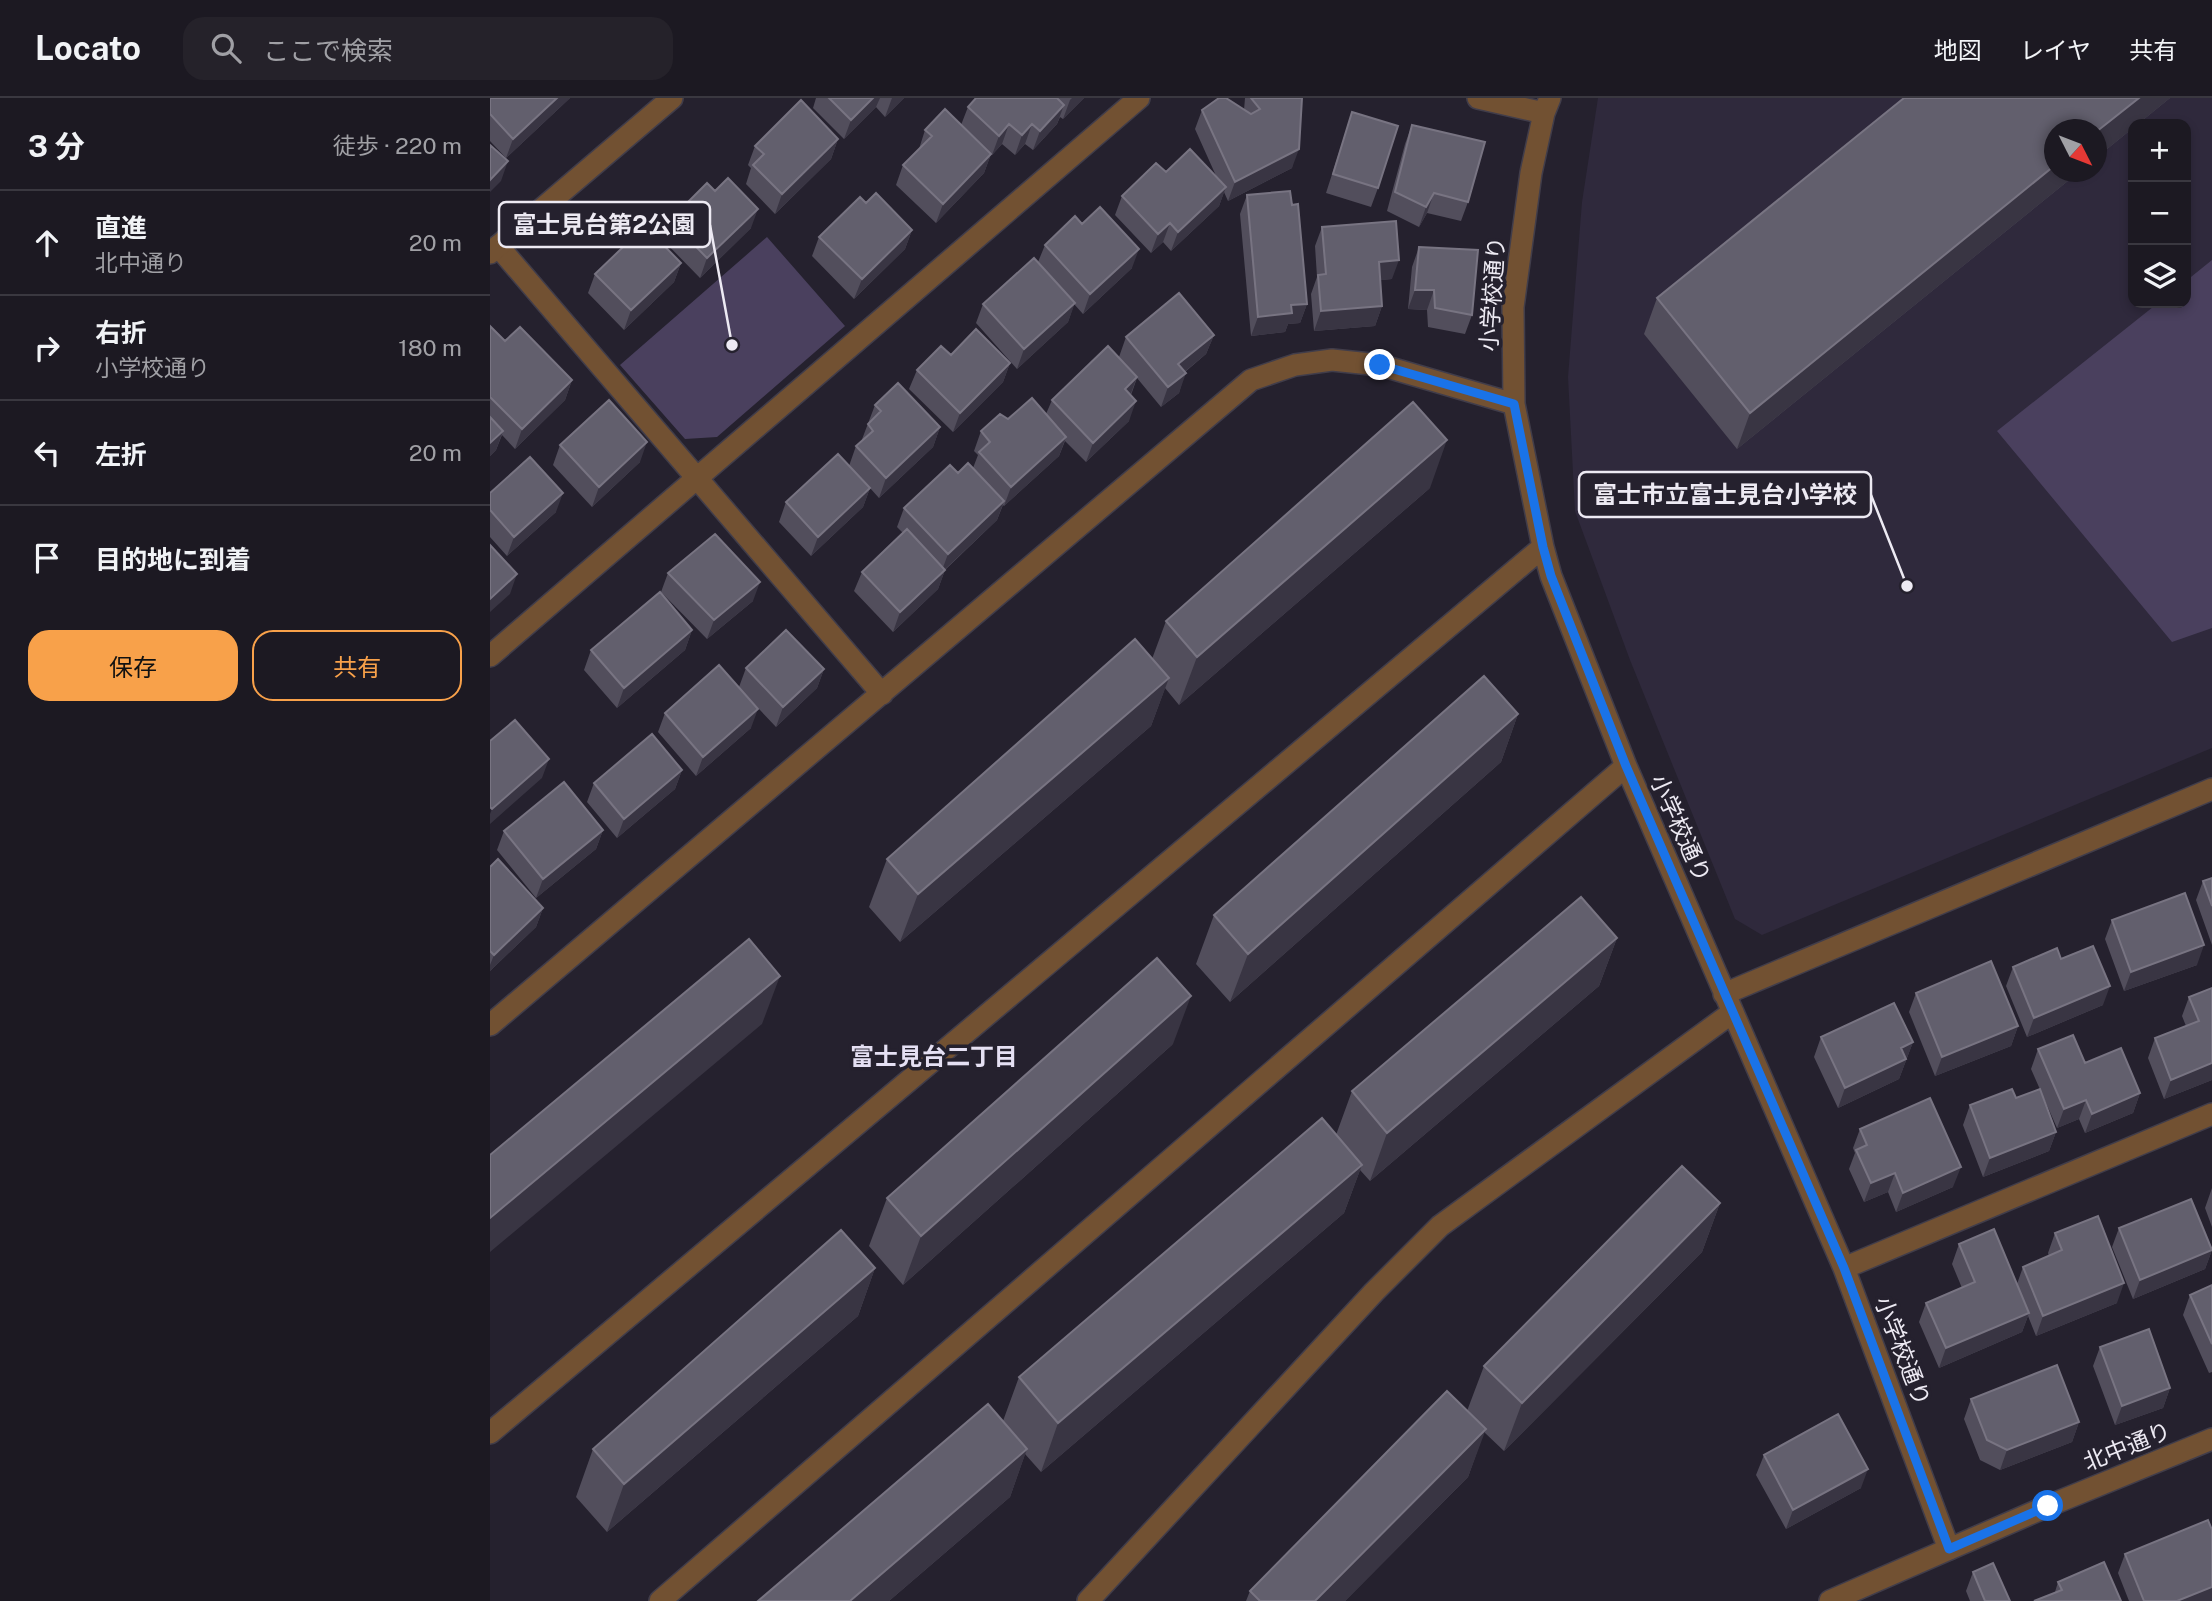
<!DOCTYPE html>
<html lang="ja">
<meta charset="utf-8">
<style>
body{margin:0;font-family:"Public Sans","Noto Sans JP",sans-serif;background:#25222a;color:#f1f3f6}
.controls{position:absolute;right:21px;top:21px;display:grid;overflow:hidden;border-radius:14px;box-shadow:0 4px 10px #0003}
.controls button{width:63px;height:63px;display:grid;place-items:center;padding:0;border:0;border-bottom:2px solid #3a3840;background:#1c1922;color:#f1f3f6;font:35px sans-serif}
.compass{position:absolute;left:1554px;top:21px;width:63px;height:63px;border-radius:50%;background:#1c1922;box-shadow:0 4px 10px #0003;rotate:132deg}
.stop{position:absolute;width:21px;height:21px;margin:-16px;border:5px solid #1a73e8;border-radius:50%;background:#fff}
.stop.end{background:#1a73e8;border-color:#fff;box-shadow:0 2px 7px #0008}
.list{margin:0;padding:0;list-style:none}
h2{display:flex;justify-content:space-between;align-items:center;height:91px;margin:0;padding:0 28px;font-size:30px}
h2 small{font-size:23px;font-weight:400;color:#a0a0a5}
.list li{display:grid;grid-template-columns:46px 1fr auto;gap:21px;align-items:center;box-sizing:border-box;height:105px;padding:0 28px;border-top:2px solid #3a3840}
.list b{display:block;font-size:26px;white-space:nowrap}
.list p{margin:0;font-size:23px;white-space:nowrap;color:#a0a0a5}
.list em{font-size:23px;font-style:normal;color:#a0a0a5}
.actions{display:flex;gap:14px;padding:21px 28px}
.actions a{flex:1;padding:16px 0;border:2px solid #f8a14a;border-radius:21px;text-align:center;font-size:24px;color:#f8a14a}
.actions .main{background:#f8a14a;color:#111}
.icon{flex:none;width:38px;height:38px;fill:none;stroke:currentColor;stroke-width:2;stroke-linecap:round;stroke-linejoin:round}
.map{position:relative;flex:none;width:1722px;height:1503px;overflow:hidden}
header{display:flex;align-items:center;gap:42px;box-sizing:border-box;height:98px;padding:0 35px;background:#1c1922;border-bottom:2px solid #3a3840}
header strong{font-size:33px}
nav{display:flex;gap:38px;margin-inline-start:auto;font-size:24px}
.search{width:490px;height:63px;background:#25222a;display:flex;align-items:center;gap:18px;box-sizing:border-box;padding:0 24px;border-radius:21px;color:#a0a0a5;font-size:26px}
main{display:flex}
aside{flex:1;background:#1c1922}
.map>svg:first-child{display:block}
</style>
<header>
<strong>Locato</strong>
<div class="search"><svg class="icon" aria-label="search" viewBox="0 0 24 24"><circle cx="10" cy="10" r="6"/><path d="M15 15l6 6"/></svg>ここで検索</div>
<nav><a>地図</a><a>レイヤ</a><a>共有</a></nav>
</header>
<main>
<aside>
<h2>3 分<small>徒歩 · 220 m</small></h2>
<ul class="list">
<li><svg class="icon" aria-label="ahead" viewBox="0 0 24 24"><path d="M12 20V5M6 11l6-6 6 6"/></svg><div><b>直進</b><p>北中通り</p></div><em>20 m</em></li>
<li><svg class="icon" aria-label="right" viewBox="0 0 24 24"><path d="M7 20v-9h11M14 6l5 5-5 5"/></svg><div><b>右折</b><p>小学校通り</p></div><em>180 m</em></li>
<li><svg class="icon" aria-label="left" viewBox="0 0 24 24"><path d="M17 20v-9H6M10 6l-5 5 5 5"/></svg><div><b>左折</b></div><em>20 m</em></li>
<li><svg class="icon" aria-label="arrive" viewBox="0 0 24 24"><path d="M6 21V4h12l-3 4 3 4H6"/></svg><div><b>目的地に到着</b></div></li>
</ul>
<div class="actions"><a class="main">保存</a><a>共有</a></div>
</aside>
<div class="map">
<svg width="1722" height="1503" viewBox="0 0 1722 1503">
<rect width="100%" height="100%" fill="#25212e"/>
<!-- built -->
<path fill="#2f293c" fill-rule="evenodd" d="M1108,0H1722V650L1272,837L1245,821L1140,562L1085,413L1078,279L1092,104ZM1643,26H1696V205H1643ZM1564,32H1606V74H1564Z"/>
<!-- park -->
<path fill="#4a405e" d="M277,139L355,228L227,339L195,341L130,267Z
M1722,162V530L1682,544L1507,333L1668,205H1696V183Z"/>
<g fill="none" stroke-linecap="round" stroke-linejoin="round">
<!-- minor casing -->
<g stroke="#413d4a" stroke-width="24">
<path id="minor" d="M988,0L1054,15
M1060,0L1054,15L1041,75L1023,209L1024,306L1053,449L1061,478L1136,668L1354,1170L1459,1451
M8,148L392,596
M0,558L649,0
M1234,896L1722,691
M0,927L761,282L805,267L842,262L890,267L1024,306
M1354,1170L1722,1016
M0,1335L1053,449
M170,1503L1136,668
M598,1503L884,1194L950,1128L1243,914"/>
</g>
<!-- tertiary casing -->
<g stroke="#413d4a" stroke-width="24">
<path id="tertiary" d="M0,155L182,0
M1340,1503L1558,1408L1722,1341"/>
</g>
<!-- minor -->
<use href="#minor" stroke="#725132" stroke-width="21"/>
<!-- tertiary -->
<use href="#tertiary" stroke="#725132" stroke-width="21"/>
</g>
<!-- wall -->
<path fill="#524e5c" d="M0,0H80L16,60L0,43Z
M326,0H414L395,19L386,9L354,41L323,10Z
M486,0H594L573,21L570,19L567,26L543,52L535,46L525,57L512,46L502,57L501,56L494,75L446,125L406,87L413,67L429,51L435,32L471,27L478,9Z
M755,0H812L802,70L738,103L734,94L729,108L681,153L673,144L661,155L625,117L632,98L676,74L727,80L705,31L712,12H754Z
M1414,0H1680L1648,26H1643V30L1606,60V32H1564V74H1589L1247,351L1154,236L1167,200Z
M862,14L888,90L881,109L836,95Z
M922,27L978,104L971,123L937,115L929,129L897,113L915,46Z
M348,41L341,61L285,116L256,86L261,70L258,67L265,48Z
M757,97L802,107L817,206L810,225L798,226L795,234L761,238L750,116Z
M376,105L422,132L415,151L364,201L322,158L329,139Z
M180,122L261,130L210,180L173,142Z
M592,126L642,170L593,216L584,206L578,224L527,271L486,225L493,206L548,164L555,147Z
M832,129L902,181L890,182L892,208L885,228L824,233L821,196L827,179L825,148Z
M929,149L982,217L975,236L938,229L937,212L918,211L922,169Z
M191,165L184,184L134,232L98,195L105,176Z
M0,228L15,243L82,282L75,302L25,351L12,337L6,352L0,358Z
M724,237L716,256L695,274L689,295L671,309L647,280L641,297L639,323L596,364L575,343L569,358L514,408L513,407L507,422L455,472L448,491L403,534L364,493L372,474L413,435L407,429L414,410L468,375L483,370L488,357L484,353L491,333L518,321L556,316L562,302L637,268L629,259L636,239Z
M461,257L520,265L513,284L463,334L419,291L427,272Z
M385,307L450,329L443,349L389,400L380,390L373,409L321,458L289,424L296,404L359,368L366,348L371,344Z
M70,347L150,364L102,409L63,367Z
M940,390L689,607L675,590L661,628L410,844L379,809L397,761L662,561L676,523Z
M0,395L66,414L17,458L0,439Z
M178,475L263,503L217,541L171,494Z
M202,532L195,552L127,610L94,572L101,552Z
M256,570L334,571L327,590L286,629L254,595L261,630L206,678L168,634L175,615L249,589Z
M1028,616L1011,664L740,904L706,866L724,817Z
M192,672L185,691L127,740L97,704L104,685Z
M113,732L106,751L46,800L7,752L14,733Z
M0,769L53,810L46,829L0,873Z
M1722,780V847L1706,802L1713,783Z
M1622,822L1707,867L1634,893L1615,841Z
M1127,840L1109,888L880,1083L870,1072L854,1115L551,1374L535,1356L520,1399L399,1503H268L513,1323L529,1279L846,1037L862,993Z
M1571,861L1613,907L1537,939L1516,888L1523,869Z
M1722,890V982L1674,1001L1658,960L1665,940L1696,928L1692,918L1699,899Z
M1426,895L1528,928L1521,948L1445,978L1419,914Z
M1331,939L1423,944L1409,981L1348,1010L1324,959Z
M683,946L413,1187L379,1148L397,1100Z
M1548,951L1595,965L1650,995L1643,1015L1595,1035L1589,1021L1567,1030L1541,971Z
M1526,1000L1566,1034L1559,1053L1493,1079L1473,1027L1480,1007Z
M1370,1031L1463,1089L1406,1114L1398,1094L1374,1104L1359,1071L1365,1055L1363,1050Z
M1722,1090V1129L1715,1110Z
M1230,1105L1212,1154L1014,1353L994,1334L978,1379L855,1503H756L760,1493L977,1313L994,1268Z
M1629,1130L1722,1152L1715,1171L1643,1201L1622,1149Z
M1565,1135L1627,1205L1546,1238L1538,1218L1532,1234L1449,1270L1429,1224L1436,1205L1472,1190L1462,1166L1469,1146L1527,1186L1533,1169L1559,1158L1558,1155Z
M385,1170L368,1218L117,1434L86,1399L103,1351Z
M1722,1187V1274L1719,1275L1693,1217L1700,1197Z
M1610,1249L1680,1290L1673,1310L1625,1327L1603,1268Z
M1481,1301L1589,1324L1582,1344L1510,1372L1490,1362L1474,1321Z
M1274,1357L1371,1390L1296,1431L1266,1377Z
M1635,1456L1722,1503H1639L1628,1475Z
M1483,1474L1520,1503H1480L1476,1493Z
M1568,1484L1631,1503L1565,1494Z"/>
<!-- shaded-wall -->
<path fill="#393543" d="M67,0H80L16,60L23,41Z
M383,0H390L386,9L354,41L361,22Z
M402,0H414L395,19Z
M582,0H594L573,21L580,2Z
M1649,0H1680L1648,26H1643V30L1606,60V34Z
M574,7L567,26L543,52L550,33Z
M519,26L512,46L502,57L509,38Z
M542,26L535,46L525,57L532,37Z
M348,41L341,61L285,116L292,96Z
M809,51L802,70L738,103L745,84Z
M501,56L494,75L446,125L453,106Z
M18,63L11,83L0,94V82Z
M1564,68V74H1589L1247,351L1260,315Z
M736,89L729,108L681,153L688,134Z
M944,95L937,115L929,129L936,109Z
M268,111L261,130L210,180L217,160Z
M680,125L673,144L661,155L668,136Z
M422,132L415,151L364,201L372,181Z
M649,151L642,170L593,216L600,196Z
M909,162L902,181L882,183L889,164Z
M191,165L184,184L134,232L141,212Z
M925,192H944L937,212L918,211Z
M585,205L578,224L527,271L534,251Z
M817,206L810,225L798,226L795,234L761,238L768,219L801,207Z
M892,208L885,228L824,233L831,213Z
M724,237L716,256L681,285L688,266Z
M520,265L513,284L463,334L470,315Z
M696,275L689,295L671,309L678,289Z
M647,279L640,298L635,291Z
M82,282L75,302L25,351L32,331Z
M646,303L639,323L596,364L603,345Z
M450,329L443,349L389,400L396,380Z
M13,333L6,352L0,358V345Z
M576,339L569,358L514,408L521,389Z
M957,342L940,390L689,607L707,559Z
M157,344L150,364L102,409L109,389Z
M380,390L373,409L321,458L328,439Z
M73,395L66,414L17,458L24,439Z
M514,403L507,422L451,475L458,456Z
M455,472L448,491L403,534L410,514Z
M27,476L20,496L0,514V501Z
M270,484L263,503L217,541L224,522Z
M202,532L195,552L127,610L134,590Z
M334,571L327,590L286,629L293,609Z
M679,580L661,628L410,844L428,796Z
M268,611L261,630L206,678L213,659Z
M1028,616L1011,664L740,904L758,856Z
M59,661L52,680L0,726V716L2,711Z
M192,672L185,691L127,740L134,721Z
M113,732L106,751L46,800L53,781Z
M53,810L46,829L0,873V867L4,857Z
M1127,840L1109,888L880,1083L897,1035Z
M1714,847L1707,867L1634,893L1641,874Z
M290,878L272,926L0,1154V1120Z
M1620,888L1613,907L1537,939L1544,920Z
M701,898L683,946L413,1187L431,1138Z
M1528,928L1521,948L1445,978L1452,959Z
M1423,944L1409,981L1348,1010L1355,990L1411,950Z
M1722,965V982L1674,1001L1681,982Z
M1650,995L1643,1015L1595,1035L1602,1016Z
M1596,1002L1589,1021L1567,1030L1574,1011Z
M1566,1034L1559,1053L1493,1079L1500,1060Z
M872,1067L854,1115L551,1374L568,1325Z
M1471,1069L1463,1089L1406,1114L1413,1095Z
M1405,1075L1398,1094L1374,1104L1381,1085Z
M1230,1105L1212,1154L1014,1353L1032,1305Z
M1722,1152L1715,1171L1643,1201L1650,1182Z
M385,1170L368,1218L117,1434L134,1386Z
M1634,1185L1627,1205L1546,1238L1553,1218Z
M1539,1215L1532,1234L1449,1270L1456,1250Z
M1680,1290L1673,1310L1625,1327L1632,1308Z
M1589,1324L1582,1344L1510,1372L1517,1352Z
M996,1331L978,1379L855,1503H825Z
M537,1351L520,1399L399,1503H360Z
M1378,1371L1371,1390L1296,1431L1303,1412Z
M1722,1489V1503H1687Z"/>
<!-- building -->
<path fill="#625f6d" stroke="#787482" stroke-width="2" d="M0,0H67L23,41L0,16Z
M339,0H383L361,22Z
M486,0H567L574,7L550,33L542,26L532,37L519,26L509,38L478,9Z
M729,0H736L761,16L770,11L761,0H812L809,51L745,84L712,12Z
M1414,0H1649L1606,34V32H1564V68L1260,315L1167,200Z
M311,2L348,41L292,96L263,67L274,56L265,48Z
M455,11L501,56L453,106L413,67L442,38L435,32Z
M862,14L908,28L888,90L843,76Z
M922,27L995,44L978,104L944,95L936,109L905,94Z
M0,47L18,63L0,82Z
M700,51L736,89L688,134L680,125L668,136L632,98L666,65L676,74Z
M238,80L268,111L217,160L180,122L217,85L225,93Z
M800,93L802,107L808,106L817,206L801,207L802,215L768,219L757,97Z
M386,95L422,132L372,181L329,139L370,99L376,105Z
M610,109L649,151L600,196L555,147L585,118L592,126Z
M906,123L909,162L889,164L892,208L831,213L828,177L836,176L832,129Z
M155,128L191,165L141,212L105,176Z
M929,149L988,152L982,217L945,210L944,192H925Z
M544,160L585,205L534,251L493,206Z
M689,195L724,237L688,266L696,275L678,289L636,239Z
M0,228L15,243L30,229L82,282L32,331L0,299Z
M486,231L520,265L470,315L427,272L451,248L461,257Z
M618,248L647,279L635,291L646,303L603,345L562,302Z
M408,285L450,329L396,380L366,348L383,333L378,326L391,313L385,307Z
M542,300L576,339L521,389L489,354L500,344L491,333L510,316L518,321Z
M119,302L157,344L109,389L70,347Z
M923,304L957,342L707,559L676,523Z
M0,319L13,333L0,345Z
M348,356L380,390L328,439L296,404Z
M40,359L73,395L24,439L0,412V395Z
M478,365L514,403L458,456L414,410L460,367L468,375Z
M417,431L455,472L410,514L372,474Z
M225,436L270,484L224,522L178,475Z
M0,447L27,476L0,501Z
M170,494L202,532L134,590L101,552Z
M296,532L334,571L293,609L256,570Z
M645,541L679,580L428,796L397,761Z
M229,567L268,611L213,659L175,615Z
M994,578L1028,616L758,856L724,817Z
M25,622L59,661L2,711L0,709V643Z
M162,636L192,672L134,721L104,685Z
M74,684L113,732L53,781L14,733Z
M8,761L53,810L4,857L0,853V769Z
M1722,780V808L1713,783Z
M1695,795L1714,847L1641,874L1622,822Z
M1091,799L1127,840L897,1035L862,993Z
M259,841L290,878L0,1120V1057Z
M1603,848L1620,888L1544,920L1523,869L1567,850L1571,861Z
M667,860L701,898L431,1138L397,1100Z
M1501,863L1528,928L1452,959L1426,895Z
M1722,890V965L1681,982L1665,940L1709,923L1699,899Z
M1404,905L1423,944L1411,950L1416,961L1355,990L1331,939Z
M1583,937L1595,965L1631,950L1650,995L1602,1016L1596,1002L1574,1011L1548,951Z
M1522,991L1526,1000L1550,991L1566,1034L1500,1060L1480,1007Z
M1440,1000L1471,1069L1413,1095L1405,1075L1381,1085L1366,1052L1377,1047L1370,1031Z
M832,1020L872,1067L568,1325L529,1279Z
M1192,1068L1230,1105L1032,1305L994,1268Z
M1701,1101L1722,1152L1650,1182L1629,1130Z
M1608,1118L1634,1185L1553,1218L1533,1169L1572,1152L1565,1135Z
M1504,1131L1539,1215L1456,1250L1436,1205L1485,1184L1469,1146Z
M351,1132L385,1170L134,1386L103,1351Z
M1722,1187V1246L1700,1197Z
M1659,1231L1680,1290L1632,1308L1610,1249Z
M1567,1267L1589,1324L1517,1352L1497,1342L1481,1301Z
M957,1293L996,1331L825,1503H770L760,1493Z
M498,1306L537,1351L360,1503H268Z
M1348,1316L1378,1371L1303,1412L1274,1357Z
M1718,1422L1722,1432V1489L1687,1503H1654L1635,1456Z
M1614,1464L1631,1503H1544L1572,1492L1568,1484Z
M1503,1465L1520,1503H1495L1483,1474Z"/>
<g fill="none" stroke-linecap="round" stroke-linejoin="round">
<!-- route -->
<path stroke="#1a73e8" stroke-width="9" d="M890,267L1024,306L1053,449L1061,478L1136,668L1354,1170L1459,1451L1558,1408"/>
</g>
<g text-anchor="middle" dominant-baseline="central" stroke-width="7" stroke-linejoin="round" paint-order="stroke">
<!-- street labels -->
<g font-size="23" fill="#edeaf3" stroke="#25212e">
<text transform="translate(1002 196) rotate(-86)">小学校通り</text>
<text transform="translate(1191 730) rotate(66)">小学校通り</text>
<text transform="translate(1413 1253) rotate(69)">小学校通り</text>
<text transform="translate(1637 1348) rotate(-22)">北中通り</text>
</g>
<!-- neighbourhood labels -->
<g font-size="24" font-weight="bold" fill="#e5e0f3" stroke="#25212e">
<text x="444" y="958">富士見台二丁目</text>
</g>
</g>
<!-- callouts -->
<path fill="none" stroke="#edeaf3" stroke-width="2.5" d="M242 247L220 127M1417 488L1381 397"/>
<g fill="#edeaf3" stroke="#25212e" stroke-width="2.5">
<circle cx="242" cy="247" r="7"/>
<circle cx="1417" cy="488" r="7"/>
</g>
<g fill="#25212e" stroke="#edeaf3" stroke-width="2.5">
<rect x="9" y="104" width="211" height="45" rx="7"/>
<rect x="1089" y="374" width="292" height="45" rx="7"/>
</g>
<g font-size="24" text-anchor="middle" font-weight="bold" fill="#edeaf3">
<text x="114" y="135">富士見台第2公園</text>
<text x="1235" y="405">富士市立富士見台小学校</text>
</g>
</svg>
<div class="controls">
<button>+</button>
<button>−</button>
<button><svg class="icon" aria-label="layers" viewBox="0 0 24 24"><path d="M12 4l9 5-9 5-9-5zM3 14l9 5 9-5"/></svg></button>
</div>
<svg class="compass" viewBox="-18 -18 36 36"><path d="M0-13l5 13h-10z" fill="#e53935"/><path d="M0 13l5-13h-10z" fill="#a0a0a5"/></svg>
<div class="stop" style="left:1558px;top:1408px"></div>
<div class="stop end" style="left:890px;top:267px"></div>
</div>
</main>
